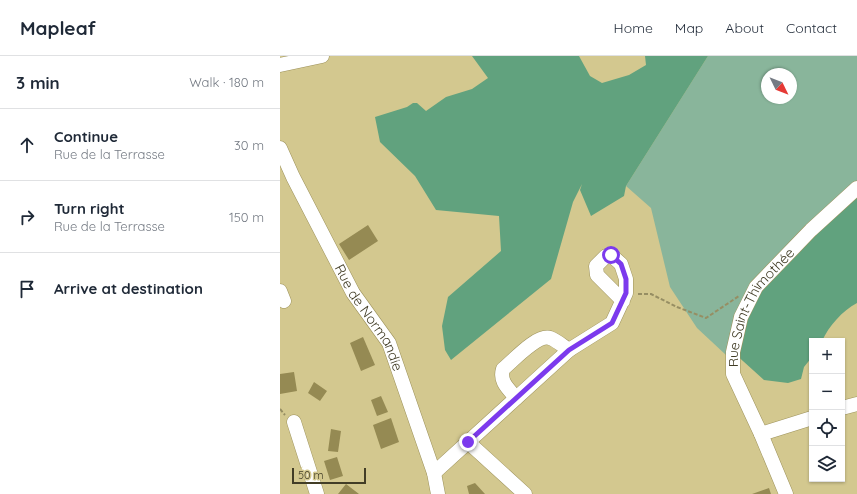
<!DOCTYPE html>
<meta charset="utf-8">
<style>
body{margin:0;font-family:Quicksand,sans-serif;background:#f2f2f3;color:#1f2937}
.controls{position:absolute;right:12px;bottom:12px;display:grid;overflow:hidden;border-radius:0px;box-shadow:0 1px 3px #0004}
.controls button{width:36px;height:36px;display:grid;place-items:center;padding:0;border:0;border-bottom:1px solid #e0e1e3;background:#fff;color:#1f2937;font:20px sans-serif}
.compass{position:absolute;left:481px;top:12px;width:36px;height:36px;border-radius:50%;background:#fff;box-shadow:0 1px 3px #0004;rotate:133deg}
.scale{position:absolute;left:12px;bottom:10px;width:74px;box-sizing:border-box;padding-left:4px;border:2px solid #423d26;border-top:0;font-size:11px;line-height:14px;white-space:nowrap;color:#423d26;-webkit-text-stroke:3px #d3c88f;paint-order:stroke}
.stop{position:absolute;width:12px;height:12px;margin:-9px;border:3px solid #7c3aed;border-radius:50%;background:#fff}
.stop.end{background:#7c3aed;border-color:#fff;box-shadow:0 1px 4px #0008}
.list{margin:0;padding:0;list-style:none}
h2{display:flex;justify-content:space-between;align-items:center;height:52px;margin:0;padding:0 16px;font-size:17px}
h2 small{font-size:13px;font-weight:400;color:#747a83}
.list li{display:grid;grid-template-columns:26px 1fr auto;gap:12px;align-items:center;box-sizing:border-box;height:72px;padding:0 16px;border-top:1px solid #e0e1e3}
.list b{display:block;font-size:15px;white-space:nowrap}
.list p{margin:0;font-size:13px;white-space:nowrap;color:#747a83}
.list em{font-size:13px;font-style:normal;color:#747a83}
.icon{flex:none;width:22px;height:22px;fill:none;stroke:currentColor;stroke-width:2;stroke-linecap:round;stroke-linejoin:round}
.map{position:relative;flex:none;width:577px;height:438px;overflow:hidden}
header{display:flex;align-items:center;gap:24px;box-sizing:border-box;height:56px;padding:0 20px;background:#fff;border-bottom:1px solid #e0e1e3}
header strong{font-size:19px}
nav{display:flex;gap:22px;margin-inline-start:auto;font-size:14px}
main{display:flex}
aside{flex:1;background:#fff}
.map>svg:first-child{display:block}
</style>
<header>
<strong>Mapleaf</strong>
<nav><a>Home</a><a>Map</a><a>About</a><a>Contact</a></nav>
</header>
<main>
<aside>
<h2>3 min<small>Walk · 180 m</small></h2>
<ul class="list">
<li><svg class="icon" aria-label="ahead" viewBox="0 0 24 24"><path d="M12 20V5M6 11l6-6 6 6"/></svg><div><b>Continue</b><p>Rue de la Terrasse</p></div><em>30 m</em></li>
<li><svg class="icon" aria-label="right" viewBox="0 0 24 24"><path d="M7 20v-9h11M14 6l5 5-5 5"/></svg><div><b>Turn right</b><p>Rue de la Terrasse</p></div><em>150 m</em></li>
<li><svg class="icon" aria-label="arrive" viewBox="0 0 24 24"><path d="M6 21V4h12l-3 4 3 4H6"/></svg><div><b>Arrive at destination</b></div></li>
</ul>
</aside>
<div class="map">
<svg width="577" height="438" viewBox="0 0 577 438">
<rect width="100%" height="100%" fill="#d3c88f"/>
<!-- green -->
<path fill="#89b59b" fill-rule="evenodd" d="M428,0H577V132L453,296L446,299L417,272L390,231L371,152L346,130ZM487,18H511V42H487Z"/>
<!-- forest -->
<path fill="#61a27e" d="M192,0H299L310,20L322,27L349,19L366,9L365,0H428L346,130L344,140L311,160L300,134L302,128L293,146L271,223L171,304L165,294L162,270L168,241L221,195L219,160L156,154L135,120L100,86L95,61L127,51L133,47H137L146,55L166,41L192,33L208,22Z
M577,132V247C562,255 549,270 542,285H532V301L524,311L521,323L508,327L484,324L453,296L476,231Z"/>
<!-- building -->
<path fill="#958a53" d="M88,169L98,185L69,204L59,188Z
M83,281L95,309L81,315L70,287Z
M14,316L17,335L0,338V318Z
M34,326L47,335L40,345L28,337Z
M101,340L108,356L97,360L91,344Z
M111,362L119,386L101,393L93,369Z
M51,373L61,375L58,396L48,395Z
M57,401L63,420L50,424L44,405Z
M195,427L205,438H189L187,430Z
M66,428L79,438H58Z
M489,432L491,438H472Z"/>
<g fill="none" stroke-linecap="round" stroke-linejoin="round">
<!-- minor casing -->
<g stroke="#9d925b" stroke-width="15">
<g id="minor">
<path d="M0,9L42,0"/>
<path id="s1" d="M0,92L13,121L73,237L109,287L154,417L158,438"/>
<path d="M0,235L4,245"/>
<path d="M236,342C229,333 219,326 223,313C233,305 257,278 270,282C276,284 283,290 289,294"/>
<path d="M562,352L577,348"/>
<path d="M14,366L37,438"/>
<path d="M481,378L532,362"/>
<path d="M188,386L245,438"/>
<path d="M154,417L289,294L332,267L346,237V223L341,208L331,199L326,200L316,210L317,219L343,245"/>
<path id="s2" d="M506,438L481,378L453,318V296L461,261L476,231L531,174L577,132"/>
</g>
</g>
<!-- path -->
<path stroke="#968e63" stroke-width="2" stroke-dasharray="4 2" stroke-linecap="butt" d="M358,238H371L397,251L426,262L459,240
M0,353L5,359"/>
<!-- minor -->
<use href="#minor" stroke="#fff" stroke-width="14"/>
</g>
<g fill="none" stroke-linecap="round" stroke-linejoin="round">
<!-- route -->
<path stroke="#7c3aed" stroke-width="5" d="M188,386L289,294L332,267L346,237V223L341,208L331,199"/>
</g>
<g text-anchor="middle" dominant-baseline="central" stroke-width="3" stroke-linejoin="round" paint-order="stroke">
<!-- street labels -->
<g font-size="14" fill="#423d26" stroke="#d3c88f">
<text stroke="none"><textPath href="#s2" startOffset="206">Rue Saint-Thimothée</textPath></text>
<text stroke="none"><textPath href="#s1" startOffset="192">Rue de Normandie</textPath></text>
</g>
</g>
</svg>
<div class="controls">
<button>+</button>
<button>−</button>
<button><svg class="icon" aria-label="locate" viewBox="0 0 24 24"><circle cx="12" cy="12" r="6"/><path d="M12 2v4M12 18v4M2 12h4M18 12h4"/></svg></button>
<button><svg class="icon" aria-label="layers" viewBox="0 0 24 24"><path d="M12 4l9 5-9 5-9-5zM3 14l9 5 9-5"/></svg></button>
</div>
<svg class="compass" viewBox="-18 -18 36 36"><path d="M0-13l5 13h-10z" fill="#e53935"/><path d="M0 13l5-13h-10z" fill="#747a83"/></svg>
<div class="scale">50 m</div>
<div class="stop" style="left:331px;top:199px"></div>
<div class="stop end" style="left:188px;top:386px"></div>
</div>
</main>
